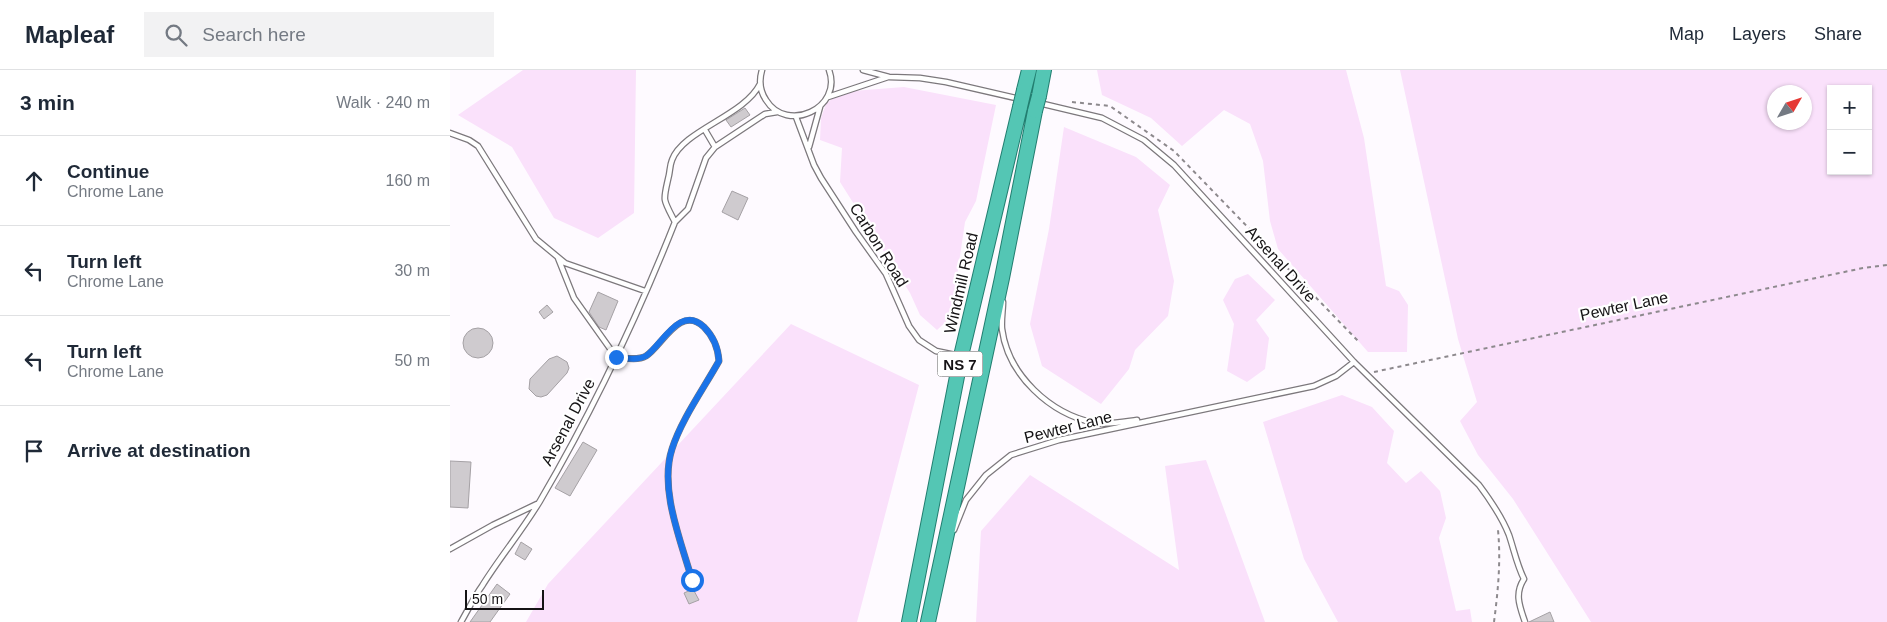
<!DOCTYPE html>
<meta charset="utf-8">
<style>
body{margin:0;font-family:Arial,sans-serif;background:#f2f2f3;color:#1f2937}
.controls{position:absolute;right:15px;top:15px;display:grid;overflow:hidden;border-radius:0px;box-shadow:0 1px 4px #0004}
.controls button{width:45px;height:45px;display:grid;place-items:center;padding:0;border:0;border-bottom:1px solid #e0e1e3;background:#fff;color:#1f2937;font:25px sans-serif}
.compass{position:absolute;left:1317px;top:15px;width:45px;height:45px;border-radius:50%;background:#fff;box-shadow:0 1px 4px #0004;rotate:51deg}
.scale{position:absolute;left:15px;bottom:12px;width:79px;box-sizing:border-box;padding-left:5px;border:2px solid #151315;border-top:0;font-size:14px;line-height:18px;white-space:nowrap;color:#151315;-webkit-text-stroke:4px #fff;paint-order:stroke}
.stop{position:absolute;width:15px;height:15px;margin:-11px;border:4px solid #1a73e8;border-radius:50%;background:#fff}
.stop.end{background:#1a73e8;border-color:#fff;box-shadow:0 1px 5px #0008}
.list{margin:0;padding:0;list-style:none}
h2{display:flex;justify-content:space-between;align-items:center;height:65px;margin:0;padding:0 20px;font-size:21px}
h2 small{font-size:16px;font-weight:400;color:#747a83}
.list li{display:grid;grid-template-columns:32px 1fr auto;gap:15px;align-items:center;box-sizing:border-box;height:90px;padding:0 20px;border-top:1px solid #e0e1e3}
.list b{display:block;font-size:19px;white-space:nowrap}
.list p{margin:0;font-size:16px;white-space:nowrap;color:#747a83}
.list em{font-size:16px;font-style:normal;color:#747a83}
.icon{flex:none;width:28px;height:28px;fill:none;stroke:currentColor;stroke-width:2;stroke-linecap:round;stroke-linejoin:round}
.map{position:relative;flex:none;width:1437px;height:552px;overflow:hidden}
header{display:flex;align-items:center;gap:30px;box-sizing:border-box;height:70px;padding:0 25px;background:#fff;border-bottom:1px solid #e0e1e3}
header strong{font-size:24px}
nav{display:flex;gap:28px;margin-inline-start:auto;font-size:18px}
.search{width:350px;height:45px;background:#f2f2f3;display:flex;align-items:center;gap:12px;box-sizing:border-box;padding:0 18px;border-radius:0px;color:#747a83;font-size:19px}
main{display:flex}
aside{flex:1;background:#fff}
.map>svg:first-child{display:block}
</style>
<header>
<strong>Mapleaf</strong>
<div class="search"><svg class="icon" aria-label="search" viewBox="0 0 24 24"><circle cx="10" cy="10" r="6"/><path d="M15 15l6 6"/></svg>Search here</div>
<nav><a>Map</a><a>Layers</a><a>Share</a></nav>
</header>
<main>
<aside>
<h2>3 min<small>Walk · 240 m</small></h2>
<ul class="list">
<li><svg class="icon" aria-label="ahead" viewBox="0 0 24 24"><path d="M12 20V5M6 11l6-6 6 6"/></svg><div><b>Continue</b><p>Chrome Lane</p></div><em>160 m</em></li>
<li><svg class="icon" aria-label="left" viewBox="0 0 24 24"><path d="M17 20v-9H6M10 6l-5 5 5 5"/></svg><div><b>Turn left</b><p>Chrome Lane</p></div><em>30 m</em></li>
<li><svg class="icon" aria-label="left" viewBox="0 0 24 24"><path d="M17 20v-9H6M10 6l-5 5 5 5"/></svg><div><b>Turn left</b><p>Chrome Lane</p></div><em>50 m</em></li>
<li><svg class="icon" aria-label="arrive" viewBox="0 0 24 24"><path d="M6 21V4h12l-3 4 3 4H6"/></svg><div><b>Arrive at destination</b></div></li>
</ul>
</aside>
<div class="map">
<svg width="1437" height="552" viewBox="0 0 1437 552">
<rect width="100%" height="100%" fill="#fefaff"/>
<!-- green -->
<path fill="#fae1fb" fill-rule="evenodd" d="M73,0H186L184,143L148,168L104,148L62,77L8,45Z
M647,0H896L914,68L936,216L949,221L958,235L957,282H918L828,179L820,151L813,91L800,54L774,40L732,76L701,48L652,25Z
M950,0H1437V552H1141L1063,429L1028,385L1010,351L1027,332L1008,269ZM1381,19H1418V101H1381ZM1324,22H1354V52H1324Z
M454,17L546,35L526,131L515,152L501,247L487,260L470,245L460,223L390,112L392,78L370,70L371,48L376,34L390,22Z
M614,57L686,87L720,115L708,140L724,211L718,246L685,280L679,299L651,334L592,296L580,254L599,159Z
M798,204L825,230L806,250L819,268L815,299L797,312L777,301L784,254L773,230L785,209Z
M341,254L469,315L407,552H76L98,514Z
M892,325L922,337L944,361L937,393L956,413L971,401L990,421L996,448L989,468L1006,541L1020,539L1022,552H888L854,489L813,352Z
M756,390L815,552H526L531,461L580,405L729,500L715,396Z"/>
<!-- building -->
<path fill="#cfcbcf" stroke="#a5a1a5" d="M295,38L300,45L281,57L276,50Z
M282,121L298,128L288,150L272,142Z
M148,222L168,231L156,260L149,257L139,242Z
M97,235L103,242L94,249L89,242Z
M13 273a15 15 0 1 1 30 0a15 15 0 1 1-30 0Z
M107,286L117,292L119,298L117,303L97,325L91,327L86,326L79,319L80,309L99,289Z
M133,372L147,380L120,426L105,418Z
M0,391L21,392L18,438L0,437Z
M71,472L82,479L75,490L65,484Z
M47,514L60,524L40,552H20Z
M243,519L249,530L239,534L234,523Z
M1100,542L1104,552H1079Z"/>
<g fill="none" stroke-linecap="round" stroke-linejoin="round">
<!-- service casing -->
<g stroke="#7c787c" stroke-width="7">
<path id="service" d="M312,0C309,10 310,21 316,30C337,64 393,38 379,0
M413,0L439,7L470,8L496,12L570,29
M378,27L438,7
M589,33L652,48L694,70L724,95L904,292L1029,415C1041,431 1052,447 1059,465C1064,480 1067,495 1074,509C1064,524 1070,537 1075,552
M346,47L364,95L371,108L406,162L436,204L459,256L469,270L486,281L510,286
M255,60L265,77
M0,63L19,70L28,76L86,169L115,193L195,221
M359,77L370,37
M225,152L238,139L256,88L265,77L315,44L327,42
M108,188L124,228L166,287C175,288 187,291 196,286C212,276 230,234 254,257C264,267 268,277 269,291C254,318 231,350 222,379C209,419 231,471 242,510
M553,232C553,240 551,250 552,259C558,305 600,344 645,353C659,355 673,352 687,350
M504,460L516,430L536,405L561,385L609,370L864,316L886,306L904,292
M0,479L43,455L87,434
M11,552C18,540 24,527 32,516C50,487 72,461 90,431C142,342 187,248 225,152C212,127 213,132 219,105C220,100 220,95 222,90C233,60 294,46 310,14"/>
</g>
<!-- trunk casing -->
<g stroke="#227e70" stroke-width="16">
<path id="trunk" d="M574,20L579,0
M589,26L594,0
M459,552L511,286L570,37
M478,552L552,208L585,41"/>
</g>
<!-- path -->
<path stroke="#8d898d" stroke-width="2" stroke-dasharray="4 4" stroke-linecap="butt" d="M622,32L660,36L724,81L909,272
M924,302L1413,198L1437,195
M1044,552C1048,521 1051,491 1048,460"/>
<!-- service -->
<use href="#service" stroke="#fff" stroke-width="4.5"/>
<!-- trunk -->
<use href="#trunk" stroke="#54c6b4" stroke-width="14"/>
<!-- trunk-bridge casing -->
<g stroke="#227e70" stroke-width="16" stroke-linecap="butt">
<path id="trunk-bridge" d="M570,37L574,20
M585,41L589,26"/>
</g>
<!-- trunk-bridge -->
<use href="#trunk-bridge" stroke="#54c6b4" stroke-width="14"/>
</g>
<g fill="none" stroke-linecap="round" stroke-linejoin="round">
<!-- route -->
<path stroke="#1a73e8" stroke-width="6" d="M166,287C175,288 187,291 196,286C212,275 230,234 254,257C264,267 268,277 269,291C254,318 231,350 222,379C209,419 231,471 242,510"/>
</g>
<g text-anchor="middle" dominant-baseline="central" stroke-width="4.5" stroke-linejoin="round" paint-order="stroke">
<!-- shield labels -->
<rect fill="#fff" stroke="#5b5a5b" stroke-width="1" x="487.5" y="281.5" width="45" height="25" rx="4"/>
<g font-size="15" font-weight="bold" fill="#151315">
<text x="510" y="294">NS 7</text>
</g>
<!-- street labels -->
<g font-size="16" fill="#151315" stroke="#fff">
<text transform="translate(429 175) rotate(58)">Carbon Road</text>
<text transform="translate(831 194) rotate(48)">Arsenal Drive</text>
<text transform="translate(511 213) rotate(-77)">Windmill Road</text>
<text transform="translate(1174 236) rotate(-12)">Pewter Lane</text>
<text transform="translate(118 352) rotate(-62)">Arsenal Drive</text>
<text transform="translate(618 357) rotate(-14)">Pewter Lane</text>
</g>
</g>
</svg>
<div class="controls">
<button>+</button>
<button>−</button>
</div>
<svg class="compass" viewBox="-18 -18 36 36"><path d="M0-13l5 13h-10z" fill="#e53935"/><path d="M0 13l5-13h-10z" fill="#747a83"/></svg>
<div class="scale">50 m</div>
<div class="stop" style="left:242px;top:510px"></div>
<div class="stop end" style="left:166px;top:287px"></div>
</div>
</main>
